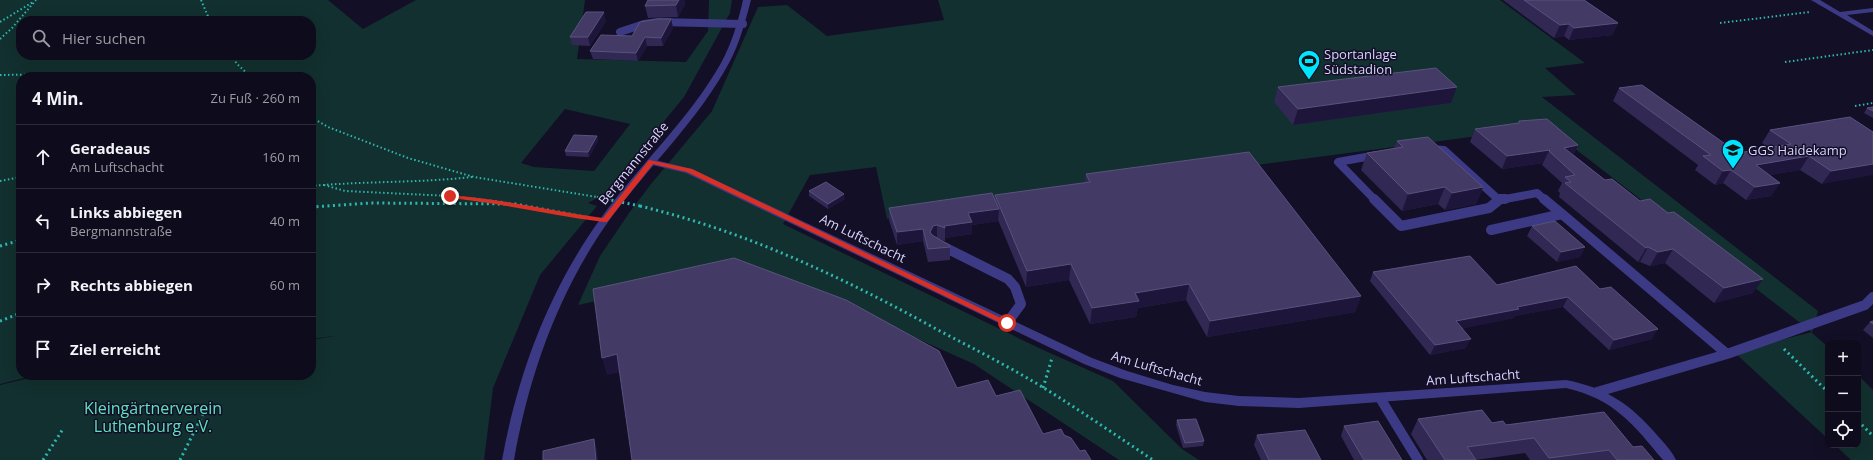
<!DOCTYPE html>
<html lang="de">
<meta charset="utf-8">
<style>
body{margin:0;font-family:"Open Sans",sans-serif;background:#1c1929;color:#f1f3f6}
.controls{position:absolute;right:12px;bottom:12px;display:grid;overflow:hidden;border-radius:8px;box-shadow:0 4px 16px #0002}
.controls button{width:36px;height:36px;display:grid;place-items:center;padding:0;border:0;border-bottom:1px solid #2e2b3b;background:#0e0b1c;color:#f1f3f6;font:20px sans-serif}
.stop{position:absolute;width:12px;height:12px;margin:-9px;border:3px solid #d93025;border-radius:50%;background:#fff}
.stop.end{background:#d93025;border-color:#fff;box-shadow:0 1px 4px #0008}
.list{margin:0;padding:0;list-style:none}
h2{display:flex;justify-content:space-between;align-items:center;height:52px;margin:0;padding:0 16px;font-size:17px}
h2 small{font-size:13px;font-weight:400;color:#9b9ba3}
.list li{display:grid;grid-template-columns:26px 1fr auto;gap:12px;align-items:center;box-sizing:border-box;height:64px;padding:0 16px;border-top:1px solid #2e2b3b}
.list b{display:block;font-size:15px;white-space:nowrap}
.list p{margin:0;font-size:13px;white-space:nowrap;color:#9b9ba3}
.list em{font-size:13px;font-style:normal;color:#9b9ba3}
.icon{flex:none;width:22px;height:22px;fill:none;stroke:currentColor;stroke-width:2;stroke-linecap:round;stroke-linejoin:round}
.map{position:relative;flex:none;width:1873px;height:460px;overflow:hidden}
.search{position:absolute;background:#0e0b1c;box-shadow:0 4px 16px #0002;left:16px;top:16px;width:300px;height:44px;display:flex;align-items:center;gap:10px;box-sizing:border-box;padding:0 14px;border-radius:16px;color:#9b9ba3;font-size:15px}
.panel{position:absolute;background:#0e0b1c;box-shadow:0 4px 16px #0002;left:16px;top:72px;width:300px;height:308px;border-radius:16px}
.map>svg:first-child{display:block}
</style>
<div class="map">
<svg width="1873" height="460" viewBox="0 0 1873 460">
<rect width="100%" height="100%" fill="#130f26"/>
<!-- green -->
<path fill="#12302f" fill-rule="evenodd" d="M0,0H328L363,29L416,0H585L577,59L686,62L708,31L709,0H732L730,13L684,97L604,194L607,195H603L588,203L597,206L540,275L493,388L484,460H0V385L42,375H311V340L334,336L311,339V77H21V375H36L0,384ZM21,21H311V55H21ZM565,109L630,124L594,171L534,167L521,163Z
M938,0H1500L1585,63L1545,68L1576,95L1542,97L1818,311L1812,333L1828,347V439L1734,352L1812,332L1547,127L1011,197L887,219L876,167L810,175L783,224L1041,349L1113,381L1182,449L1199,460H1119L974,364L754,266L578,305L600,256L629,213L651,184L712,111L758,7L787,5L827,36L944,20Z
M1858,375L1873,390V460H1851L1835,445H1858Z"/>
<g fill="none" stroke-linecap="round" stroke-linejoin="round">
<!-- path-far1 -->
<path stroke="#2fb8b0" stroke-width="2" stroke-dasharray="1.5 2.5" stroke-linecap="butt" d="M201,0L210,21
M0,22L33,2
M1720,23L1810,12
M0,39L12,28L36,0
M231,55L237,64L251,77
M1785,62L1873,50
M0,75L73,74L98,77
M1855,106L1873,103
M311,117L328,127L408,158L474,177L597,197
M0,181L21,177
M324,185L345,191L450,196L481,200
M311,186C365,181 419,183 472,177"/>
<!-- path -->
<path stroke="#2fb8b0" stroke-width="3" stroke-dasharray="2 3.5" stroke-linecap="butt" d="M473,199L506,203
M640,206C747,232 842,277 938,330C974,349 1010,367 1044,388C1081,411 1117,436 1153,460
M311,207L371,203L515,204L590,218
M0,246L21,240
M0,321L21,313
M1784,349L1828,392
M1043,388L1052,358
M1858,421L1873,436
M43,460L63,429
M180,460L205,410"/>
<!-- service-far1 -->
<path stroke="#3d3a85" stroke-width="8" d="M620,32L644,24L659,22L743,24
M1431,149L1444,150L1499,200
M1375,200L1338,162L1377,155
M1500,200L1537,193L1545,200"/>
<!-- service -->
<path stroke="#3d3a85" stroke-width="10" d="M1374,199L1401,226L1489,208L1499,200
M1498,199H1505
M1544,199L1562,214
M1491,230L1562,214L1727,354
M940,245L1008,279L1015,287L1021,304L1007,323
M1597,392L1727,354L1865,305L1873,297
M1380,398L1418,460"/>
<!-- minor -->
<path fill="#3d3a85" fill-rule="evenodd" d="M1811,0H1820L1840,12L1873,8V12L1847,15L1873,31V36Z
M651,159L692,169L1092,358L1127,371L1173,385L1205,392L1239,396L1299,398L1566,380C1607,388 1630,404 1657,435C1664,443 1672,451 1676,460H1663C1633,424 1614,399 1566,388L1299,408L1239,406L1205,402L1173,393L1120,378L1084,364L686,173L648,164L646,162L648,160Z"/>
<!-- tertiary -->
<path fill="#3d3a85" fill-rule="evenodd" d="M743,0H751C745,22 740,43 729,63C697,122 647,168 608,222C558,293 529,375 514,460H502C518,373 549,290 601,218C639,165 689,120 721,63C732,43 738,22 743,0Z"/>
<!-- path-bridge-far1 -->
<path stroke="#2fb8b0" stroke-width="2" stroke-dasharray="1.5 2.5" stroke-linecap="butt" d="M597,197L611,200"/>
<!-- path-bridge -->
<path stroke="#2fb8b0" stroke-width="3" stroke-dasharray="2 3.5" stroke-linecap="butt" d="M606,199L640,206"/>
</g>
<!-- wall -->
<path fill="#312854" d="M1503,0H1584L1618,23L1612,35L1569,40L1564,36L1554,38Z
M685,4L678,17L648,18L645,6Z
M671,19L673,28L663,46H647L638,61L593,59L590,51L632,36Z
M606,21L590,46L572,45L570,37Z
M1278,87L1451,103L1293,125L1274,102Z
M1619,88L1738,153L1769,148L1762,143L1770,130L1873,132L1822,184L1800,170L1769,175L1780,183L1771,196L1746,200L1723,183L1715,185L1695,170L1698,165L1613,101Z
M1873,107V118L1864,113L1867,108Z
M1475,129L1574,155L1605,180L1753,293L1714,303L1665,263L1650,266L1640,262H1638L1559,197L1560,193L1558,191L1562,183L1542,165L1543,163L1502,169L1470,142Z
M597,136L598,141L589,157L566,156L565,151Z
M1397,141L1483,187L1476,204L1445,210L1438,204L1402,211L1361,170L1367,153L1394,148Z
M1086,174L1361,296L1355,312L1207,337L1186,300L1138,308L1136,317L1090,324L1069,280L1026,287L998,220V221L972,225V234L945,238V241L936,238L950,247V260L928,262L923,241L897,245L889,220V208L995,199V195L1085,182Z
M809,191L845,199L828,209L809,196Z
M1532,226L1585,247L1580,257L1557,262L1527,236Z
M1576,266L1652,339L1609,350L1563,307L1515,316L1514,318L1463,328L1466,348L1430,355L1370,281L1373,272L1497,285Z
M1873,321V338L1863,330L1870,322Z
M1418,419L1492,423L1633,447L1654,460H1530L1525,453L1476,460H1427L1411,434Z
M1177,420L1204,441L1203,446L1183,448L1176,425Z
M1344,426L1402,460H1354L1341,436Z
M1257,435L1321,460H1261L1254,445Z"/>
<!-- shaded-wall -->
<path fill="#1d163a" d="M679,0H685V4L678,17L676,5Z
M604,12L606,21L590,46L588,37Z
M671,19L673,28L663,46L661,38Z
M1618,23L1612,35L1569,40L1574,28Z
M1569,24L1564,36L1554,38L1560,25Z
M645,37L647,46L638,61L636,53Z
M1457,87L1451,103L1293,125L1298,109Z
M597,136L598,141L589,157L588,152Z
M1578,145L1572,159L1564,148Z
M1550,150L1549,151L1543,163L1502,169L1507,156Z
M1809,156L1800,170L1748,179L1756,165Z
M1873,164V175L1822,184L1831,171Z
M1731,170L1723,183L1715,185L1723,171Z
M1780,183L1771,196L1746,200L1755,187Z
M1445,187L1438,204L1402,211L1408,194Z
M1483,187L1476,204L1445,210L1452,193Z
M844,194L845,199L828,209V204Z
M999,209L998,221L972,225V234L945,238V228L944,226L968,213Z
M937,225V238L933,239L930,232L933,226Z
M923,229V241L897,245V232Z
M1585,247L1580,257L1557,262L1561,252Z
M1648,247L1640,262H1638L1646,248Z
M1673,249L1665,263L1650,266L1658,252Z
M1071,264L1069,280L1026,287L1027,271Z
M1763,279L1753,293L1714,303L1724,288Z
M1189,284L1186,300L1138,308L1136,317L1090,324L1092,308L1135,293Z
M1361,296L1355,312L1207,337L1210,321Z
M1568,297L1563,307L1515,316L1514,318L1452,331L1456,321L1517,307Z
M1658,329L1652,339L1609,350L1614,340Z
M1471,339L1466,348L1430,355L1435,345Z
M617,354L622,372L607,375L602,358Z
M594,439L597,449L598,460H596Z"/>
<!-- building -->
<path fill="#433a66" stroke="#5a527e" d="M648,0H679L676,5L645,6Z
M1524,0H1584L1618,23L1574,28L1569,24L1560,25Z
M586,12H604L588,37H570Z
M658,19H671L661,38L645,37L636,53L590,51L601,35L632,36L640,22Z
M1436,68L1457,87L1298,109L1278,87Z
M1642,85L1738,153L1791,144L1770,130L1850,117L1873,132V164L1831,171L1809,156L1756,165L1780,183L1755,187L1731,170L1723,171L1703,156L1711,155L1619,88Z
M1873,107V111L1867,108Z
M1547,119L1578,145L1564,148L1605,180L1612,179L1640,201L1650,199L1668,213L1674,212L1763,279L1724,288L1673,249L1658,252L1648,247L1646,248L1565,183L1571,182L1565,177L1575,175L1549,151L1550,150L1507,156L1475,129L1519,123V121Z
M574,135L597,136L588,152L565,151Z
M1428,137L1483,187L1452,193L1445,187L1408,194L1367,153L1403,147L1397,141Z
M1249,152L1361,296L1210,321L1189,284L1135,293L1139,301L1092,308L1071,264L1027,271L995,195L1090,182L1086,174Z
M826,182L844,194L828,204L809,191Z
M992,193L999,209L968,213L972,222L944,226L945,228L937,225L933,226L930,232L932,235L949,245L950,247L928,249L923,229L897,232L889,208Z
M1555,221L1585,247L1561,252L1532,226Z
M1470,256L1497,285L1576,266L1600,289L1611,287L1658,329L1614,340L1568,297L1517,307L1519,309L1456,321L1471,339L1435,345L1373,272Z
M734,258L846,300L939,351L957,388L988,380L996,396L1020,390L1043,434L1061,429L1064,435L1071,438L1080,451L1085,450L1091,460H632L617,354L602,358L593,289Z
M1873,321V324L1870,322Z
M1482,410L1492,423L1503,421L1506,425L1604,412L1633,447L1642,446L1654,460H1617L1609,450L1549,458L1534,438L1467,447L1476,460H1445L1418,419Z
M1196,419L1204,441L1185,443L1177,420Z
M1378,421L1402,460H1364L1344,426Z
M1305,430L1321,460H1269L1257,435Z
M594,439L596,460H543V451Z"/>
<!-- route -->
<path fill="#d93025" d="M649,160L692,169L1011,323L1010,325H1005L687,172L653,164L607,222H604C553,216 502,203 450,198L447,196L450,195C502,199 552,211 603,218Z"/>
<!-- icons -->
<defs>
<g id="stadium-pin" transform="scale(1.15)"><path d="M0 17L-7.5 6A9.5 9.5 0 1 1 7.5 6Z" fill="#00e5ff" stroke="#130f26"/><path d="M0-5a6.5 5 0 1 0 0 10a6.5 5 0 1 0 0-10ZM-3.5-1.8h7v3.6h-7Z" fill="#111"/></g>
<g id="school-pin" transform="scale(1.15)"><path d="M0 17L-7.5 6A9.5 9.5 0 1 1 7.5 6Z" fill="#00e5ff" stroke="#130f26"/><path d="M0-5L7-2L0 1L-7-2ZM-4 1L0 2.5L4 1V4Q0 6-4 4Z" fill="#111"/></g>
</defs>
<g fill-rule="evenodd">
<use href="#stadium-pin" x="1309" y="61"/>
<use href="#school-pin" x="1733" y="150"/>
</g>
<g text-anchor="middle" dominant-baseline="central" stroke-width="3" stroke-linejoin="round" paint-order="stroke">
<!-- poi labels -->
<g font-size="13" fill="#d9d4ff" stroke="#130f26" text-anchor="start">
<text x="1324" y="54">Sportanlage<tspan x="1324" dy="15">Südstadion</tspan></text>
<text x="1748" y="150">GGS Haidekamp</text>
</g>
<!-- street labels -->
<g font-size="13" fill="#d9d4ff" stroke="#130f26">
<text transform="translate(633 163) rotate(-51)">Bergmannstraße</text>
<text transform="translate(863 238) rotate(26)">Am Luftschacht</text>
<text transform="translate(1157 368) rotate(16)">Am Luftschacht</text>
<text transform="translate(1473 377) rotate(-4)">Am Luftschacht</text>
</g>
<!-- near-park labels -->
<g font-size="16" fill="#5fe0c0" stroke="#130f26">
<text x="153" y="408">Kleingärtnerverein<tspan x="153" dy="18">Luthenburg e.V.</tspan></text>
</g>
</g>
</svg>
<div class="controls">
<button>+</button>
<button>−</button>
<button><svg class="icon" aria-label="locate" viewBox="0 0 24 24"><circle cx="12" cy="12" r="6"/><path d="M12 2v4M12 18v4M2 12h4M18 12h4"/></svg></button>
</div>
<div class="stop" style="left:1007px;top:323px"></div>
<div class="stop end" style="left:450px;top:196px"></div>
<div class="search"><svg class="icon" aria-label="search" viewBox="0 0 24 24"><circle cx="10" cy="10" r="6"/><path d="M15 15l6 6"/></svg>Hier suchen</div>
<section class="panel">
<h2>4 Min.<small>Zu Fuß · 260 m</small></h2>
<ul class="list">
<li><svg class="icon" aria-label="ahead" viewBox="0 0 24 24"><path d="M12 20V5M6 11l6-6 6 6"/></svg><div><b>Geradeaus</b><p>Am Luftschacht</p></div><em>160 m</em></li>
<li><svg class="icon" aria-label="left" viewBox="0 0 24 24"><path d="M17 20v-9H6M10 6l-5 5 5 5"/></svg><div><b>Links abbiegen</b><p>Bergmannstraße</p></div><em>40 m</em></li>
<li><svg class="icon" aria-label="right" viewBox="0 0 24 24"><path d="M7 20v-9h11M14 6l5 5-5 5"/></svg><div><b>Rechts abbiegen</b></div><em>60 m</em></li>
<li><svg class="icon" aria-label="arrive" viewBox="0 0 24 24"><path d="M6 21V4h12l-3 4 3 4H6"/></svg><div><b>Ziel erreicht</b></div></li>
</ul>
</section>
</div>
